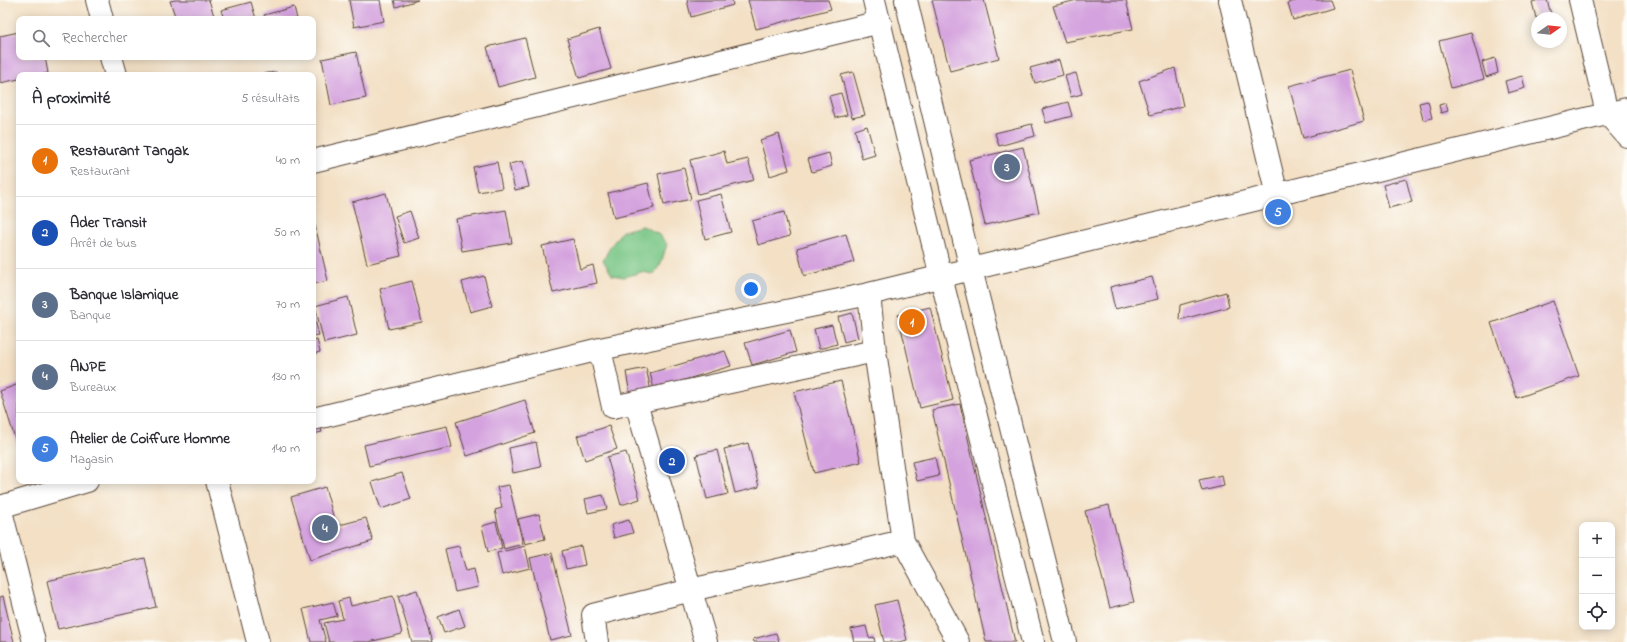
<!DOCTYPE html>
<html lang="fr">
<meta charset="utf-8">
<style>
body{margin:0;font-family:"Indie Flower",sans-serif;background:#f2f2f3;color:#2b2b33}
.controls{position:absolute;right:12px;bottom:12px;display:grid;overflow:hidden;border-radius:8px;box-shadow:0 2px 10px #0003}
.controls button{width:36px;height:36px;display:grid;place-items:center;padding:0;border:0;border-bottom:1px solid #e1e1e2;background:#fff;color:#2b2b33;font:20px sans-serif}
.compass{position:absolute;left:1531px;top:12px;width:36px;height:36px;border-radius:50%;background:#fff;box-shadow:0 2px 10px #0003;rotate:75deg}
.you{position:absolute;left:751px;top:289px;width:14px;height:14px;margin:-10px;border:3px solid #fff;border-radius:50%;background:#1a73e8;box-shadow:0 0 0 6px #1a73e833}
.badge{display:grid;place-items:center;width:26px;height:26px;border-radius:50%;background:#1f6fb2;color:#fff;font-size:13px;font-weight:700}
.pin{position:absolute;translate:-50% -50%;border:2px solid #fff;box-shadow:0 1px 4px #0006}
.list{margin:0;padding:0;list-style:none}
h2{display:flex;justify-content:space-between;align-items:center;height:52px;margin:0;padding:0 16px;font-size:17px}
h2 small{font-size:13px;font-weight:400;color:#7c7c81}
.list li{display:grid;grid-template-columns:26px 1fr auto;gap:12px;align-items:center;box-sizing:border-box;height:72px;padding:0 16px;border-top:1px solid #e1e1e2}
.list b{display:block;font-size:15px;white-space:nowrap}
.list p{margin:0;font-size:13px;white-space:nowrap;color:#7c7c81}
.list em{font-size:13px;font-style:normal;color:#7c7c81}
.icon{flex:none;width:22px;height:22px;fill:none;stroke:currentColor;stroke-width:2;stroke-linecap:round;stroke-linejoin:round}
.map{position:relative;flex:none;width:1627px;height:642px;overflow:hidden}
.search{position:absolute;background:#fff;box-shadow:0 2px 10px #0003;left:16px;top:16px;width:300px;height:44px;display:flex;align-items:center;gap:10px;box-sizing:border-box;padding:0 14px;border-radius:8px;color:#7c7c81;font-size:15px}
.panel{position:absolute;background:#fff;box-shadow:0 2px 10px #0003;left:16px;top:72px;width:300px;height:412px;border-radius:8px}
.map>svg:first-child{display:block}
</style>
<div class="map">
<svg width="1627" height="642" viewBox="0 0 1627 642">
<rect width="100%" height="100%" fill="#fdfcf7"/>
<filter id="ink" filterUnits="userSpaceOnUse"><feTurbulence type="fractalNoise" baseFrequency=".025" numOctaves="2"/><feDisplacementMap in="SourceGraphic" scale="8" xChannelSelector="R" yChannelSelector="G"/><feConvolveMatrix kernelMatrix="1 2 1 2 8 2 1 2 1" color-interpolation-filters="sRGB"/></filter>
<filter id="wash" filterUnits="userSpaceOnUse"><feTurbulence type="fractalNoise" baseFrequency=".012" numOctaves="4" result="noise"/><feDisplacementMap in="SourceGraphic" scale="16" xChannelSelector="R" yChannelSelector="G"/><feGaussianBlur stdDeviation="0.9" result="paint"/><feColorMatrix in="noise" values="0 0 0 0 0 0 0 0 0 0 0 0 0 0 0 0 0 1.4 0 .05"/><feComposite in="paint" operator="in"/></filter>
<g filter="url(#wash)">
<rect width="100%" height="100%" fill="#f3e0c5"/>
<!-- green -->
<path fill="#79c686" stroke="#5a7852" d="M643,226L658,234L667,244L661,263L654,274L641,272L624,277L612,275L603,260L611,246L622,231Z"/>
<g id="blocks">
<!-- building -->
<path fill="#d4a2de" d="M175,0H209L215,19H176L170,1Z
M349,0H380L384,21L354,27Z
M394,0H418L396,7Z
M687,0H732L733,5L691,17Z
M748,0H828L831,9L756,29Z
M932,0H984L999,58L950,71Z
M1077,0H1126L1133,29L1065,42L1053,6Z
M1299,0H1330L1333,8L1293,20L1288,3Z
M1539,0H1547L1551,14L1536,18L1532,2Z
M251,2L256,19H224L221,10Z
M294,7L297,19H266L264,15Z
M599,29L611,69L579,78L567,39Z
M19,32V57H45L48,73L40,75H19V79L0,83V36Z
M1471,33L1484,79L1451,88L1439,41Z
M525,38L535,77L498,87L487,47Z
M356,52L366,98L331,105L322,59Z
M1495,58L1498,73L1486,77L1482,62Z
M1059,60L1063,75L1035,83L1030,68Z
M1175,68L1183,106L1150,115L1139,81Z
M1350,70L1364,121L1303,138L1289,86Z
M276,72L277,75H262V74Z
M853,72L865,115L852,118L841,75Z
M1076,73L1082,94L1071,97L1065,76Z
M1522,76L1525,88L1508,93L1505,81Z
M841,93L847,115L835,118L829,96Z
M1428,101L1432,118L1423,120L1419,103Z
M1068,102L1072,116L1046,123L1042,109Z
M1446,103L1448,111L1441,113L1439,105Z
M1032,124L1035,136L999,146L995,133Z
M867,126L875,155L862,159L855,130Z
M779,134L789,170L770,176L760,140Z
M1023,147L1039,212L985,225L969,160Z
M724,151L727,164L748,159L754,180L698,194L690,160Z
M829,153L832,166L812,172L808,159Z
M523,161L529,187L515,190L509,164Z
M497,162L502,188L478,192L473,167Z
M684,168L691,199L664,205L658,174Z
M1406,179L1412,202L1389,208L1383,185Z
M648,183L654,208L614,218L608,193Z
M386,193L401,256L367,264L352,202Z
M721,194L731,232L705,239L696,200Z
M506,210L512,243L462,251L456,219Z
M410,211L419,238L404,243L395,216Z
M784,212L790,236L758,245L752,221Z
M313,225H315L328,281L313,284Z
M846,234L854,262L804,276L797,248Z
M573,239L580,269L593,265L597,283L553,293L542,246Z
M484,276L492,306L470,312L462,282Z
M1152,277L1158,299L1115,309L1110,287Z
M412,281L422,322L389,329L380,289Z
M1226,292L1229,307L1179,320L1180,305Z
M348,297L357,335L324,343L315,306Z
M1553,301L1579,376L1517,398L1491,323Z
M930,307L953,400L920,408L898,315Z
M313,313L319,335L313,336Z
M852,313L858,338L844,342L838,317Z
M832,325L837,344L819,349L814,329Z
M790,330L796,352L752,365L745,343Z
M317,340L320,352L313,354V341Z
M725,351L731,366L654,389L650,373Z
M646,368L651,391L630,394L626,372Z
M841,381L861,462L814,473L794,392Z
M19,384V451L0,391Z
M525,400L535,433L467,456L456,422Z
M960,404L1015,642H986L932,410Z
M320,424L322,432L313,434V426Z
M447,426L452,447L369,466L364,445Z
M609,426L617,449L585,460L577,436Z
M536,442L541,467L513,473L509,448Z
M748,443L759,487L735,493L724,449Z
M717,450L728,494L707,499L696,455Z
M626,452L640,499L621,505L607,457Z
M935,457L939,476L917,481L912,462Z
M402,473L411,499L381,509L372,482Z
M1222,475L1224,486L1202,491L1199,480Z
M509,485L523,544L504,549L495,510L502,508L497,487Z
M325,487L336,526L366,518L373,541L310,560L291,497Z
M603,495L607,509L588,513L585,499Z
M1109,505L1134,602L1110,608L1085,511Z
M539,514L545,539L525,544L518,519Z
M629,520L633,533L614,538L611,525Z
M496,522L502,548L488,552L482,526Z
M459,546L466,571L474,569L478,587L455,592L445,549Z
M525,546L530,568L502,575L497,553Z
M581,546L585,565L566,569L562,551Z
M552,553L572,635L550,640L530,558Z
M145,558L156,607L58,629L47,581Z
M417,590L433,642H412L398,596Z
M3,596L14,642H0V597Z
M393,596L402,634L369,642H329L324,623L343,619L338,601L349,598L351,606Z
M897,600L907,640L899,642H884L875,605Z
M333,602L337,616L320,620L326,642H311L303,609Z
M459,609L465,626L444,633L438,617Z
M866,626L869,638L874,637L875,642H854L851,629Z
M776,633L779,642H754L753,639Z"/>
</g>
</g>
<g filter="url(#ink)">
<use href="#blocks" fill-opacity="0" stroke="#574537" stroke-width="1"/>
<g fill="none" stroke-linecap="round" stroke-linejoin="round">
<!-- minor casing -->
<g stroke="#574537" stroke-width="24">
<path id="minor" d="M97,0L102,19
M1230,0L1277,195
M1580,0L1607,113L1627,136
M111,57L116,75
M313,161L880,22
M869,294L875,351L903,541L958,642
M600,349L613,407L875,351
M636,403L706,642
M313,419L600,349L869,294L1627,109
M217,481L258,642
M0,507L34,642
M0,507L87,481
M597,642L593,615L691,590L903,541"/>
</g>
<!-- major casing -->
<g stroke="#574537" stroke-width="24">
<path id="major" d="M874,0L941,277L1033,642
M906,0L971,269L1065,642"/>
</g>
<!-- minor -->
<use href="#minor" stroke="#fff" stroke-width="22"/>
<!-- major -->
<use href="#major" stroke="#fff" stroke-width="22"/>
</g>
</g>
</svg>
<div class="controls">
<button>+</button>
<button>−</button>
<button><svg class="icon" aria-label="locate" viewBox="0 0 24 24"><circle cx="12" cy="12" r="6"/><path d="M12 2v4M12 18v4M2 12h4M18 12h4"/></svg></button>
</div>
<svg class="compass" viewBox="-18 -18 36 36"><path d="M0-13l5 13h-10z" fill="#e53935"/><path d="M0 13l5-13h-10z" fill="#7c7c81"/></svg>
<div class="you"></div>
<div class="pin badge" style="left:912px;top:322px;background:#e8710a">1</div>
<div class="pin badge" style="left:672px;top:461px;background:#1a4fb4">2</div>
<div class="pin badge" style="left:1007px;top:167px;background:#5c6f8a">3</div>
<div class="pin badge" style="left:325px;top:528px;background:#5c6f8a">4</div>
<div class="pin badge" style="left:1278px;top:212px;background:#3f7fe0">5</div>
<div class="search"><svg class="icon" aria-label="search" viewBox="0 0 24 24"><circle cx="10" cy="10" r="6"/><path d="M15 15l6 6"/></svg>Rechercher</div>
<section class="panel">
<h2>À proximité<small>5 résultats</small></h2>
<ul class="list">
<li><span class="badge" style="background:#e8710a">1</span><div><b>Restaurant Tangak</b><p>Restaurant</p></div><em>40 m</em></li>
<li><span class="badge" style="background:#1a4fb4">2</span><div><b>Ader Transit</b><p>Arrêt de bus</p></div><em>50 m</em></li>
<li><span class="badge" style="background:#5c6f8a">3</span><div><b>Banque Islamique</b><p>Banque</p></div><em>70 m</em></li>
<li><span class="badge" style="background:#5c6f8a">4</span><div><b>ANPE</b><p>Bureaux</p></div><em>130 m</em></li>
<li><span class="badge" style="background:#3f7fe0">5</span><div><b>Atelier de Coiffure Homme</b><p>Magasin</p></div><em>140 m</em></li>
</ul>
</section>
</div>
